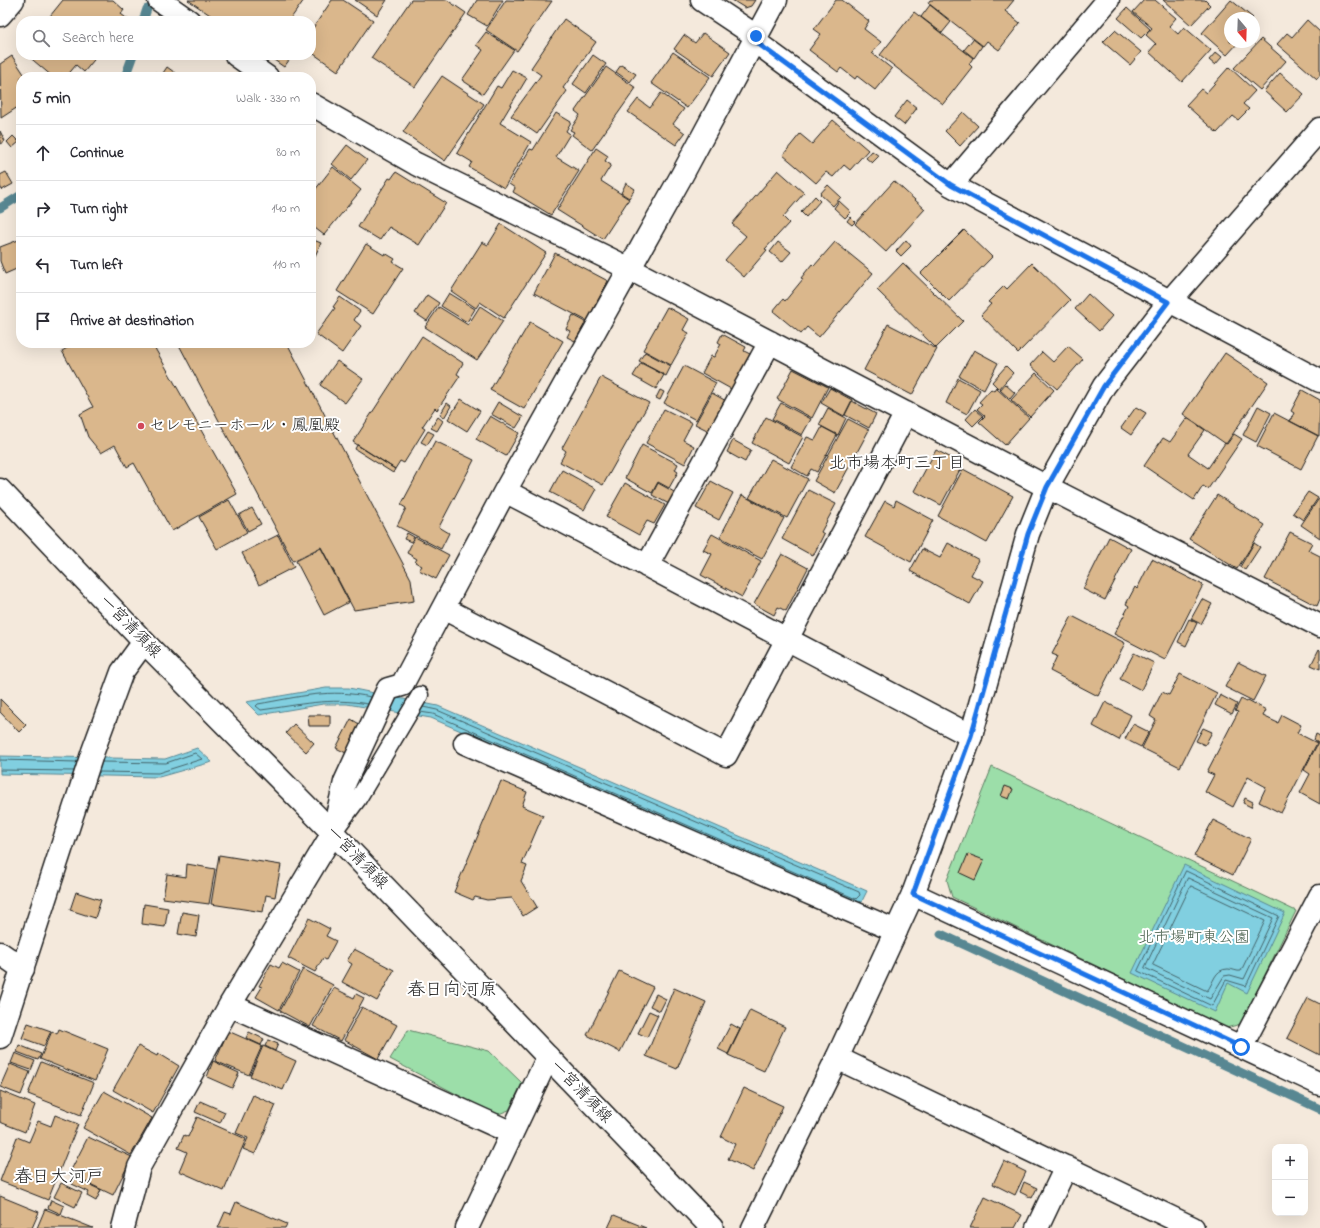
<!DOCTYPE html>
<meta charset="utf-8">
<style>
body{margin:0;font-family:"Indie Flower","Klee One",sans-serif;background:#f7f7f7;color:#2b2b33}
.controls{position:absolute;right:12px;bottom:12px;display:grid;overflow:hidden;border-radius:8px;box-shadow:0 4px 16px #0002}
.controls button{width:36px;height:36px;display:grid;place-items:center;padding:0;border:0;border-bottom:1px solid #e1e1e2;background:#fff;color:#2b2b33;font:20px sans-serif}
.compass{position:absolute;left:1224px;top:12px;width:36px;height:36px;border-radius:50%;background:#fff;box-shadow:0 4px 16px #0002;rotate:161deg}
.stop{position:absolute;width:12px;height:12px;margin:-9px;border:3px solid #1a73e8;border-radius:50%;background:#fff}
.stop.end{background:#1a73e8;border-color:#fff;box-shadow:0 1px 4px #0008}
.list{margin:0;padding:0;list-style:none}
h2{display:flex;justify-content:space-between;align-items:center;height:52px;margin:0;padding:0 16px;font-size:17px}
h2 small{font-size:13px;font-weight:400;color:#7c7c81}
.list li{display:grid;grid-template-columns:26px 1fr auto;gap:12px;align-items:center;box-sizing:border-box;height:56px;padding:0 16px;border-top:1px solid #e1e1e2}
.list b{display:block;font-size:15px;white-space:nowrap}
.list em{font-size:13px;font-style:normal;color:#7c7c81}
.icon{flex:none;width:22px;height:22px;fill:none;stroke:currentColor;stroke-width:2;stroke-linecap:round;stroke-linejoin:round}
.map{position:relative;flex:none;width:1320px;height:1228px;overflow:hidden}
.search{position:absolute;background:#fff;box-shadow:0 4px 16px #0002;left:16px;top:16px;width:300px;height:44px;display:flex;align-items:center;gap:10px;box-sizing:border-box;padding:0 14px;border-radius:16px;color:#7c7c81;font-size:15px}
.panel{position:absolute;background:#fff;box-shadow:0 4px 16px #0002;left:16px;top:72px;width:300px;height:276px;border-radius:16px}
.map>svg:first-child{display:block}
</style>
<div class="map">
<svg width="1320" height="1228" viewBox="0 0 1320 1228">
<rect width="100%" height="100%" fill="#f4e9dc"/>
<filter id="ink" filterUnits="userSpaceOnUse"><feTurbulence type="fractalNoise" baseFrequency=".025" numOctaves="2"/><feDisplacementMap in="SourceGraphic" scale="8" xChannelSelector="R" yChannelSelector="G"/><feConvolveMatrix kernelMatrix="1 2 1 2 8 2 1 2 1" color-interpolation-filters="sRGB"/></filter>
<g filter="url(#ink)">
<!-- green -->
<path fill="#9cdea9" stroke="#5c7d62" d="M992,767L1296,911L1241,1024L1226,1028L952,897L947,880Z
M408,1030L489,1051L522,1083L509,1110L496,1115L390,1059Z"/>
<!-- water -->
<path fill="#81cfe0" stroke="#598792" d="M326,688H349L438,706L867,891L860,905L431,718L347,704H323L259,715L246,702Z
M197,748L212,762L159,777L0,774V756L165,759Z
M1184,865L1285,913L1247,993L1228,983L1215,1012L1132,973Z"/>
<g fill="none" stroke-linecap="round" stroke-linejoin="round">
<!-- shore -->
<path stroke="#44646a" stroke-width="1" d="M368,704C329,697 299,705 261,710L256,706L258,704C299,697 329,688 371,697
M420,712L433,714L856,899L860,895L859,892L437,710L423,707
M0,760L77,762
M0,770L74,771
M99,772L158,773L202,759L195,753L166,763L102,762
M1186,871L1279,916L1246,986L1226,980L1212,1006L1138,971Z
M1188,878L1273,918L1244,979L1230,975L1224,976L1210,999L1145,968Z
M1191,886L1265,921L1241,971C1237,972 1233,969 1228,969C1214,969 1214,983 1207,991L1153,965Z"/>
<!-- stream -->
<path stroke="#598792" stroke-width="9" d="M143,21L147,9
M125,77L133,55
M0,208L21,195
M941,934L1320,1109"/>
</g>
<!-- building -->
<path fill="#dab78c" stroke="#1c1c1c" d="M63,0H113L124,10L121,14L130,21H46Z
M188,0H304L289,21H219Z
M332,0H343L373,20L338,71L311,52V31Z
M355,0H387L377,15Z
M411,0H447L466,13L415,87L371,58Z
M477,0H503L487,26L468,15Z
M506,0L552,1L517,51L486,30Z
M732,0H755L751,6L745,8Z
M836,0H842L869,21L864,29L881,42L872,53L892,69L875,90L857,76L855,79L841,68L838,72L809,50L821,34L814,29Z
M930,0H1014L1005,11L1020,23L999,50L987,41L983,46L928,3Z
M1144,0H1155L1176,18L1169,26L1178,34L1184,27L1211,50L1182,82L1149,52L1156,44L1146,35L1152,28L1133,12Z
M1163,0H1205L1210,5L1191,25Z
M1231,0L1253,18H1230V42H1239L1227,55L1202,33Z
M930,5L951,22L942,33L921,17Z
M1127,8L1150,29L1141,38L1118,18Z
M914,12L973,58L969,64L972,67L943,104L880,55Z
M564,19L596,42L563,88L567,91L537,134L511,116L541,75L531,68Z
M1307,20L1320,32V75L1317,79L1277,44L1287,33L1292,37Z
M1115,30L1141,52L1130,65L1103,42Z
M486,32L514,50L483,94L462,80L483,50L476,45Z
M703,33L730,52L713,76L674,49L684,35L695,43Z
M973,39L982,46L974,58L964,50Z
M1261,39L1286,61L1260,90L1234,68Z
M673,52L710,77L687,108L651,83Z
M1216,52L1222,57L1215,65L1209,60Z
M27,55H98L84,72L76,65L66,77L61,73L57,77H53Z
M267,55H293L284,67Z
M593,55L606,64L586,93L573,84Z
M12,56L26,77H21V105L1,118L0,64Z
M621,65L636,74L630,82L616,72Z
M167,67L181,77H151L155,72L161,76Z
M606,67L636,88L592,150L572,135L574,132L570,130L580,115L575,111Z
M1229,67L1255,91L1243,104L1249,109L1238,120L1233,116L1217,133L1186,105L1201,89L1206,93Z
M512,70L527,78L500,123L531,142L504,188L469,167L472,162L457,153L497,86L501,88Z
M1280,73L1304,94L1287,112L1264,91Z
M442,76L484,104L445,161L403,132Z
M661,93L684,109L673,124L685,133L676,145L628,112L638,99L650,108Z
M907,100L917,108L904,125L894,117Z
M963,112L978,126L960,146L945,131Z
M556,113L571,122L566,131L570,134L556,157L579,171L551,215L513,192L515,188L509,184L530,149L533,150Z
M833,120L868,150L850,170L844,165L833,177L826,172L816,183L783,155L800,134L812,144Z
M0,131L5,141L0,144Z
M13,136L19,142L12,148L7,142Z
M347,145L367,160L351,180L332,164Z
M596,148L608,156L605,161L611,165L601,181L629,199L603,239L557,210Z
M872,151L879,156L872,163L866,158Z
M333,167L361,190L324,235L311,225V195Z
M778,170L804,193L783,217L789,223L765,249L767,250L744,277L725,260L746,236L732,224Z
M6,172L13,184L2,190L0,186V175Z
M396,172L446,203L419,245L389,227L380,240L358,227L389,178L391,179Z
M894,181L925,209L886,252L855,224Z
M626,183L635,189L629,198L621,193Z
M828,185L841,197L833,206L820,194Z
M815,196L820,201L806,217L801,212Z
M839,201L851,212L845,218L834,208Z
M850,217L855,222L852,225L847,221Z
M501,224L546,253L504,318L480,302L476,308L451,291L482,242L488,245Z
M964,230L992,257L949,301L921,273Z
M21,239V267L5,274L0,261V247Z
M311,239L321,243L315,256L311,255Z
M906,240L911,246L901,256L896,251Z
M778,242L791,252L782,262L770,252Z
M835,242L873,273L819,337L807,327L801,334L773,311L783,299L785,301L803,279L801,278L812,264L814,266Z
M366,244L384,255L385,253L395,259L393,262L403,268L373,314L337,291Z
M555,253L608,281L587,321L534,293Z
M903,263L963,321L936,348L877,290Z
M1032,263L1070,300L1018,353L981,315L991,304L988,302L1004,286L1007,289Z
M449,293L475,309L467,322L441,306Z
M1088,294L1112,316L1099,331L1075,309Z
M427,295L439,303L427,321L415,313Z
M340,297L360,311L354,320L361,326L342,353L316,334L335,308L333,307Z
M480,306L503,321L477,360L425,327L439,307L468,325Z
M667,307L689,319L683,330L689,333L671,365L643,350Z
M573,315L586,322L575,341L567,337L570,331L566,329Z
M530,322L563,341L524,409L490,390Z
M888,324L937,349L912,395L864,370Z
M722,334L746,347L744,351L750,354L744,366L746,368L740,380L737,379L731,389L702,373L711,356L714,357L721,344L718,342Z
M422,336L463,363L457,374L460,376L437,410L435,408L422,427L425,429L404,463L400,461L395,469L353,442Z
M35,343H47L36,347Z
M76,343H152L237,494L172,531L134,463L127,467L115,445L101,453L88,437L80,414L93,407L62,351Z
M178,343H287L411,579L414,601L354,610L321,547L293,561Z
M1068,346L1083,359L1057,389L1030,365L1042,352L1053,362Z
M974,350L998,363L984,390L959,376Z
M645,352L671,366L666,376L639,361Z
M1225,353L1268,382L1226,444L1183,414Z
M337,361L363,379L345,403L320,385Z
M641,363L664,375L656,389L633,376Z
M684,366L716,383L696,420L664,403Z
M1006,366L1013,373L999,389L992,382Z
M793,369L828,387L812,418L777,399Z
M1036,373L1054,390L1030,417L1011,400Z
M601,377L649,403L603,485L560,462L566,451L562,448Z
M958,378L980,390L967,414L946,403Z
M1005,384L1015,393L1010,399L1000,390Z
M830,388L852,400L844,416L821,403Z
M996,388L1029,418L1005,445L979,422L985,416L977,409L982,404L979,402L991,389L994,391Z
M660,390L664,392L660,400L656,398Z
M1302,390L1320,400L1319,436L1290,421L1294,413L1291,411Z
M712,393L728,402L711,432L695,424Z
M461,399L480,411L467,431L448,419Z
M852,401L876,414L869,428L845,415Z
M498,402L523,417L516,428L491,414Z
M447,403L451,406L444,418L440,415Z
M781,403L811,419L802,435L772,419Z
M1258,406L1271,413L1256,442L1243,435Z
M1136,407L1146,413L1131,435L1121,428Z
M828,408L846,418L838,435L819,425Z
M664,409L692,423L683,440L694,446L685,464L646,443Z
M975,409L983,416L973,426L966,419Z
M1274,413L1318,436L1301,469L1257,446Z
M490,416L519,433L506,456L476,439Z
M438,417L443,421L437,431L431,428Z
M766,417L803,437L789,463L752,443Z
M1187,418L1205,430L1188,454L1208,468L1225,443L1227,444L1234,434L1242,439L1208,489L1203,486L1194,500L1144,466L1163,438L1170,442Z
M848,419L869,430L835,493L814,481Z
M822,427L837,435L817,472L811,469L807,476L791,467L807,437L815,440Z
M428,431L434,434L427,445L421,442Z
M733,440L751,450L745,462L727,452Z
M435,441L474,460L439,527L449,533L441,549L397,526L406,508L401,505Z
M357,445L395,469L393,473L355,449Z
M642,445L678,464L675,470L678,472L669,488L658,482L652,493L625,478Z
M936,450L963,464L941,505L914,491Z
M771,459L808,479L787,518L749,498Z
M963,469L1013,496L987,543L938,516Z
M562,470L596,489L584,510L550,492Z
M711,481L733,493L719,520L696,508Z
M625,483L665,505L654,524L647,521L639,535L606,517Z
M658,483L676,493L669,504L652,495Z
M808,490L836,504L821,532L824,534L813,556L782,539Z
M1308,492L1318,498L1303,520L1293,513Z
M742,495L784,518L762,559L720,537Z
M1217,495L1265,525L1237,569L1189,539Z
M1320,497V538L1301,525Z
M229,500L247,532L217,549L199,517Z
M896,500L933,520L911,562L865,537L885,501L894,506Z
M252,508L261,524L248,531L239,515Z
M1290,532L1312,543L1308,550L1320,556V599L1317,606L1265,579Z
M407,533L414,537L411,542L404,539Z
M712,534L761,561L742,597L701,575L712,554L703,550Z
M278,535L294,567L259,585L242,553Z
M415,537L449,555L436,579L419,570L422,566L415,562L417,559L407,553Z
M1109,537L1131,549L1105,600L1083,589Z
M948,543L979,560L971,575L983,581L970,604L910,571L922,549L940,558Z
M1254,543L1260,547L1245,570L1240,567Z
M321,548L349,602L324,615L296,561Z
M782,554L808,568L786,611L778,607L774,615L754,604Z
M1152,559L1203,585L1165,660L1114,634L1129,606L1126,604L1135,587L1137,589Z
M1202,599L1212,604L1201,624L1191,619Z
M1072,616L1125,643L1098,696L1050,671L1057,656L1052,654Z
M1189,619L1197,623L1186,646L1178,642Z
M1319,649L1320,650V669L1311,665Z
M1134,653L1154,663L1141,690L1120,679Z
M1238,662L1266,676L1253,701L1225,687Z
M1180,674L1217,693L1180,767L1142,748L1156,720L1150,716L1162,692L1169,695Z
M1220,695L1237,704L1232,714L1215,705Z
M0,699L26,725L19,732L0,712Z
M1241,699L1247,702L1248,700L1266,710L1263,716L1278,723L1282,715L1301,725L1297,733L1317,743L1281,813L1259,802L1266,787L1248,777L1233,807L1205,792L1214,775L1207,772L1238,712L1235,711Z
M1105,702L1131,715L1119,740L1093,726Z
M308,715H330V726H309Z
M351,719L361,725L346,753L336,748Z
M294,724L314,743L306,752L286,733Z
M1133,724L1149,732L1141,747L1125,739Z
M1203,728L1212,732L1205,745L1196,741Z
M1316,734L1320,736V804L1300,793L1310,774L1304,770L1318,743L1314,740Z
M501,781L527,792L522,806L543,815L522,864L527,866L521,881L537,907L523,916L512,898L487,900L475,897L473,900L454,892Z
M1005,786L1013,789L1009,799L1001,796Z
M1245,798L1253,802L1251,807L1243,803Z
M1213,820L1251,839L1233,875L1194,856Z
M968,854L984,860L975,880L960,873Z
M219,855L281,865L275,897L266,895L263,912L211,904Z
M187,864L215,869L209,904L163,898L167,874L186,877Z
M76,892L101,900L95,918L70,910Z
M144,904L168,908L165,927L142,924Z
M182,912L199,915L196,937L178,934Z
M309,918L330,929L326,936L336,941L326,960L323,958L315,972L288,958Z
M354,949L394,970L377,1001L342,982L352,964L347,961Z
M282,963L299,972L279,1010L256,997L262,987L259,986L271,964L279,968Z
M303,969L333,985L310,1027L280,1011Z
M619,971L653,987L620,1052L587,1035Z
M334,988L354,998L356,994L364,998L341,1041L313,1026Z
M674,988L706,1002L677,1069L646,1056Z
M656,994L666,999L660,1011L650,1006Z
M1308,998L1320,1004V1055L1287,1038Z
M362,1007L397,1025L378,1059L344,1040Z
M750,1010L785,1027L764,1071L728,1055Z
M649,1011L658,1015L647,1037L638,1033Z
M28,1023L51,1031L44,1046L22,1038Z
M731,1024L740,1029L728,1054L718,1049Z
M59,1029L108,1049L95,1081L40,1059L52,1031L57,1034Z
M228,1031L262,1046L249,1075L215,1061Z
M249,1032L264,1039L261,1045L246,1038Z
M268,1040L278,1044L275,1051L265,1046Z
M19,1045L41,1054L38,1060L17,1052Z
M138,1046L157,1056L158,1053L179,1066L153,1113L113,1090Z
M263,1046L296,1061L283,1090L250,1076Z
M15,1053L35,1061L31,1070L11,1063Z
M213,1061L239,1073L232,1088L207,1077Z
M41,1062L94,1083L81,1115L28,1094Z
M10,1064L30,1072L21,1095L0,1087Z
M744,1088L783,1106L753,1171L728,1159L735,1144L721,1137Z
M0,1091L35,1105L25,1132L0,1122Z
M104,1091L152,1118L131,1155L83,1128Z
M253,1095L276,1105L255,1154L243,1149L248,1138L236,1133Z
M200,1101L225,1112L220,1123L195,1112Z
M55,1115L78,1124L48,1200L0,1181L17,1137L29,1142L38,1121L51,1126Z
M197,1117L246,1139L224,1191L179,1171L187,1152L178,1148L184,1135L188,1137Z
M88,1137L132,1157L113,1195L69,1174Z
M1004,1161L1026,1172L1015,1195L993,1184Z
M75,1178L101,1190L96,1201L87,1196L89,1192L72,1184Z
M1024,1182L1037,1188L1032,1198L1020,1192Z
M61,1183L82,1193L75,1207L54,1197Z
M0,1196L39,1212L32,1228H0Z
M985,1197L1022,1215L1015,1228H970Z
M51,1200L64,1206L61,1214L48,1208Z
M236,1202L287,1224L285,1228H218L225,1212L231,1214Z
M45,1209L93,1228H37Z
M614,1215L646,1228H608Z"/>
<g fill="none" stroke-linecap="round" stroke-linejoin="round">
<!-- lane casing -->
<g stroke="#1c1c1c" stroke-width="19">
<path id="lane" d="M337,827L358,799L420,695"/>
</g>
<!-- street casing -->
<g stroke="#1c1c1c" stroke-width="25">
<path id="street" d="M159,0L189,21
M702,0L756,36
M0,15L13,0
M753,40L951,185L1320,381
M236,55L267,77
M311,104L416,164L630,269L1047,487L1320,626
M951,185L1108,0
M505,491L971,736
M647,566L770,342
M443,608L726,755L906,413
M465,743L896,931
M913,894L1320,1084
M0,953L23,969
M230,1005L512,1133
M0,1037L93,751L122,672L144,642
M1241,1047L1320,896
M837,1058L1193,1228
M123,1228L139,1167L230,1005L333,833L345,782L388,689L402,685L505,491L682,175L776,0
M467,1228L548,1057
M1037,1228L1066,1167"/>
</g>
<!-- secondary casing -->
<g stroke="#1c1c1c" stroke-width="25">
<path id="secondary" d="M0,490L144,642L333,833L712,1228
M753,1228L837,1058L913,894L971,736L1028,534L1047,487L1104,386L1169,302L1320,129"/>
</g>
<!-- lane -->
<use href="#lane" stroke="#fff" stroke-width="16"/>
<!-- street -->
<use href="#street" stroke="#fff" stroke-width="22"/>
<!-- secondary -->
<use href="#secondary" stroke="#fff" stroke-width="22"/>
</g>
</g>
<g fill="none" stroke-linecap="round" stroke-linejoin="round" filter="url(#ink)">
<!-- route -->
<path stroke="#1a73e8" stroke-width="5" d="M756,36L753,40L951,185L1168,302L1104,386L1047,487L1028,534L971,736L913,894L1241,1047"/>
</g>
<!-- markers -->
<circle fill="#d1495b" stroke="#fff" stroke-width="1.5" cx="141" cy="426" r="4"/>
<g text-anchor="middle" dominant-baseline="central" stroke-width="4" stroke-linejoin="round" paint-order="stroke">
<!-- poi labels -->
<g font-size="16" fill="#1c1c1c" stroke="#fff" text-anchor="start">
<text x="149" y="426">セレモニーホール・鳳凰殿</text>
</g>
<!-- street labels -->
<g font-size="16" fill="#1c1c1c" stroke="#fff">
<text transform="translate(130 627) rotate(46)">一宮清須線</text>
<text transform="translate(357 858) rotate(46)">一宮清須線</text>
<text transform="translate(581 1092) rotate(46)">一宮清須線</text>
</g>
<!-- park labels -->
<g font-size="16" fill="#49604d" stroke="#fff">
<text x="1194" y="938">北市場町東公園</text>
</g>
<!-- neighbourhood labels -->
<g font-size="17" fill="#1c1c1c" stroke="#fff">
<text x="897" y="463">北市場本町三丁目</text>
</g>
<!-- quarter labels -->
<g font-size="18" fill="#1c1c1c" stroke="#fff">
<text x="452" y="991">春日向河原</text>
<text x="59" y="1178">春日大河戸</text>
</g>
</g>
</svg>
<div class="controls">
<button>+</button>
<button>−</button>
</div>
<svg class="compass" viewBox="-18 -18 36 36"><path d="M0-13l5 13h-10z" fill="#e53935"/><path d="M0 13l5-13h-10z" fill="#7c7c81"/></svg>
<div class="stop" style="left:1241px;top:1047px"></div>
<div class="stop end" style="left:756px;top:36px"></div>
<div class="search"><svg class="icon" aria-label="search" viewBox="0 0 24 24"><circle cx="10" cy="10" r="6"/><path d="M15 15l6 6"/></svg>Search here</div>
<section class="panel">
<h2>5 min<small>Walk · 330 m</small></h2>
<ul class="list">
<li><svg class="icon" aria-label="ahead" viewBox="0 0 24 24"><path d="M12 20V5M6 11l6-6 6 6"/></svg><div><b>Continue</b></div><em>80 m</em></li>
<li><svg class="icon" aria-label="right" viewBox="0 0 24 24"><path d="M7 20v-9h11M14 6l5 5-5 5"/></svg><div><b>Turn right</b></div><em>140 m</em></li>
<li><svg class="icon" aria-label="left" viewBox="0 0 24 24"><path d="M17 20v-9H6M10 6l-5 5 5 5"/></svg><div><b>Turn left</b></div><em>110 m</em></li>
<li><svg class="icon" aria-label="arrive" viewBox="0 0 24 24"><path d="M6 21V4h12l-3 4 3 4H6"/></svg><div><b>Arrive at destination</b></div></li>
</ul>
</section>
</div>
